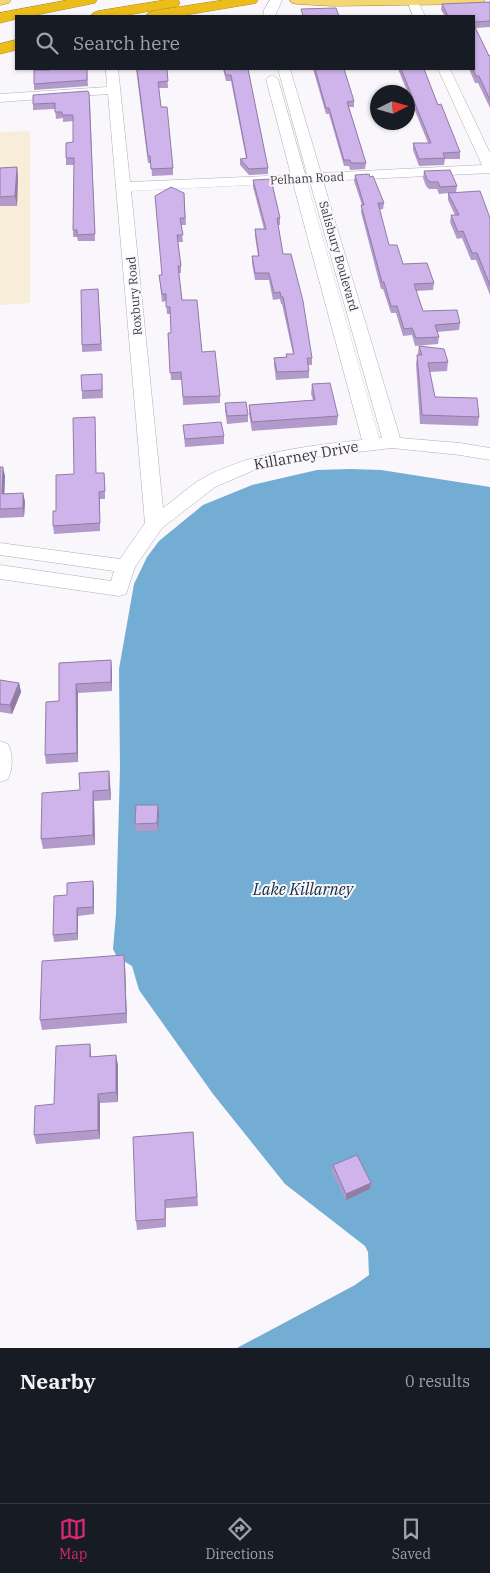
<!DOCTYPE html>
<style>
body{margin:0;font-family:"IBM Plex Serif",serif;background:#242831;color:#f1f3f6}
.compass{position:absolute;left:370px;top:85px;width:45px;height:45px;border-radius:50%;background:#171b24;box-shadow:0 1px 4px #0004;rotate:85deg}
.list{margin:0;padding:0;list-style:none}
h2{display:flex;justify-content:space-between;align-items:center;height:65px;margin:0;padding:0 20px;font-size:21px}
h2 small{font-size:16px;font-weight:400;color:#9ea1a6}
.icon{flex:none;width:28px;height:28px;fill:none;stroke:currentColor;stroke-width:2;stroke-linecap:round;stroke-linejoin:round}
.map{position:relative;flex:none;width:490px;height:1348px;overflow:hidden}
.search{position:absolute;background:#171b24;box-shadow:0 1px 4px #0004;left:15px;right:15px;top:15px;height:55px;display:flex;align-items:center;gap:12px;box-sizing:border-box;padding:0 18px;border-radius:0px;color:#9ea1a6;font-size:19px}
.sheet{height:155px;background:#171b24}
nav{display:flex;justify-content:space-around;align-items:center;box-sizing:border-box;height:70px;border-top:1px solid #363941;background:#171b24;font-size:14px;color:#9ea1a6}
nav a{display:grid;justify-items:center;gap:2px}
nav .on{color:#db2777}
.map>svg:first-child{display:block}
</style>
<div class="map">
<svg width="490" height="1348" viewBox="0 0 490 1348">
<rect width="100%" height="100%" fill="#f9f7fc"/>
<!-- education -->
<path fill="#f7edd8" d="M30,131V303L0,305V132Z"/>
<!-- water -->
<path fill="#73add4" d="M350,469L381,470L490,487V1348H237L355,1285L369,1275L368,1252L365,1246L285,1184L213,1094L139,990L132,966L117,957L113,949L116,914L120,768L119,669L134,584L147,557L159,541L203,505L252,485L317,470Z"/>
<g fill="none" stroke-linecap="round" stroke-linejoin="round">
<!-- minor casing -->
<g stroke="#afaeb3" stroke-width="1">
<path id="minor" d="M270,0H282L275,16H263L264,10Z
M407,0H417L425,16H413Z
M106,69H118L130,182L291,175L266,79L272,75L278,79L305,174H307L278,69H290L321,173L482,165L438,69H450L490,153V173L323,181L400,438L460,443L490,448V460L460,455L392,448L307,458L259,468L215,487L162,528L135,567L126,594L119,596L0,579V565L111,581L114,571L0,555V543L120,559L145,523L108,94L0,102V94L107,87ZM307,182H310L382,438H379ZM293,183L362,440C307,446 252,452 203,478C189,486 176,499 163,508L131,191Z
M0,741L8,744C13,754 13,769 8,779L0,782Z"/>
</g>
<!-- major casing -->
<g stroke="#ae8e24" stroke-width="1">
<path id="major" d="M0,0H11L9,3L0,5Z
M290,0H485L483,3L478,4L332,6L297,4L292,3Z"/>
</g>
<!-- highway casing -->
<g stroke="#ae8e24" stroke-width="1">
<path id="highway" d="M68,0H97L95,3L90,4L31,16H16V19L0,23V13Z
M165,0H178L180,3L178,6L173,7L122,16H90L93,13L98,11Z
M224,0H258L256,3L251,4L179,16H145L148,13L153,11Z
M16,40V50L0,54V44Z"/>
</g>
<!-- minor -->
<use href="#minor" fill="#fff" fill-rule="evenodd"/>
<!-- major -->
<use href="#major" fill="#f4d774" fill-rule="evenodd"/>
<!-- highway -->
<use href="#highway" fill="#ecbc18" fill-rule="evenodd"/>
</g>
<!-- wall -->
<path fill="#b29aca" d="M490,2V27L475,28L489,56L490,55V108L478,83H475L469,69H474V16H445L441,10L442,4Z
M87,69L88,86L34,90V84Z
M136,69H167L168,88H159L161,107L173,168V175L152,176L151,163H148Z
M223,69H248L268,168V174L249,175L240,165V159L246,158L231,81H226Z
M313,69H344L354,101V107H349L366,163L365,169L350,170L349,166H344L329,114H326Z
M398,69H424L438,105L460,152V159H445L444,165L419,166L413,150V143H428Z
M90,100L95,241H78L77,237H73V230L74,165H66V158L73,142V121L63,122V118L56,119L55,109L33,110V104Z
M17,167L18,177L17,206H0V168Z
M424,171L457,186L456,193L490,218V295L476,260H471L462,238L457,239L450,222L451,215H455L448,200V193L439,194L437,189H429L426,186L423,178Z
M355,175L370,177L384,203L383,209L379,210L389,245L403,264L434,283L433,290L416,291L423,311L460,323L459,330L437,332L439,337L438,344L415,346L412,335L403,336L396,313H391L383,289H381L361,212L362,205L354,181Z
M253,180L280,218V225H278L283,254L312,358V365H308L309,371V378L276,380L274,365V358L286,357V354H293L282,304H281L280,299L273,300L269,280H255L252,263V256H258L255,236V229H264L253,187Z
M184,193L186,225H181L183,242H178L181,266V273H179L182,300L202,352L220,396V403L183,405L182,380H171L168,333H171V314H167L166,301L162,302L159,275H162Z
M98,289L102,351L82,352V345Z
M419,346L448,362L447,371L429,372L435,397L479,417L478,426L420,424L416,364Z
M102,374L103,398L82,399V391Z
M312,384L338,416L337,425L252,431L249,414V405L313,400L311,394Z
M225,403L248,415V422L227,424L225,410Z
M95,417L96,473H104L105,480V499H100V531L54,534L53,526L56,511L74,474Z
M183,425L224,436V444L185,447Z
M0,467L5,476L4,494L23,493L25,502L24,517L0,518Z
M111,660L112,691L78,693V762L46,764L45,755L59,701V663Z
M0,680L19,683L21,692L12,714L0,712Z
M109,771L111,800L94,801L95,845L43,849L41,839L80,790Z
M158,805L159,813L158,831H136L135,824Z
M94,888V914L78,916V940L54,942L53,935L67,895Z
M124,955L125,965L127,1023L42,1030L40,1020Z
M90,1044L91,1057L118,1065V1102L100,1103V1139L36,1144L34,1135L54,1104Z
M193,1132L198,1206L166,1208V1227L137,1230L136,1221Z
M333,1165L371,1183L370,1189L346,1200L332,1172Z"/>
<!-- shaded-wall -->
<path fill="#917da4" d="M17,167L18,177L17,206L15,196Z
M3,467L5,476L4,504L2,494Z
M99,492L100,499V531V523Z
M23,493L25,502L24,517L23,508Z
M111,660L112,670V691L111,682Z
M19,683L21,692L12,714L10,705Z
M76,684L78,693V762L77,753Z
M109,771L110,781L111,800L109,790Z
M93,791L94,801L95,845L93,835Z
M158,805L159,813L158,831L157,823Z
M93,881L94,888V914L93,907Z
M77,908L78,916V940L77,933Z
M124,955L125,965L127,1023L126,1013Z
M90,1044L91,1053V1066L90,1057Z
M116,1055L118,1065V1102L116,1092Z
M98,1094L100,1103V1139L98,1130Z
M371,1183L370,1189L346,1200V1194Z"/>
<!-- building -->
<path fill="#cfb3eb" stroke="#917da4" d="M490,2V21L474,22V16H448L442,4Z
M336,8L339,16H303L301,9Z
M474,25L489,56L490,55V100L479,76H476L473,69H474Z
M50,69H87V80L34,84V70H50Z
M137,69H167L168,81L158,82L161,107H167L173,168L151,169L150,156H148Z
M224,69H248L268,168L249,169L240,159L247,158L231,75H226Z
M315,69H344L354,101L347,102L366,163H351L350,160H344L329,108H326Z
M401,69H424L438,105L441,104L460,152L443,153L445,158L419,159L413,143H431Z
M88,91L89,93L95,234L77,235V230H73L74,158H66V143L73,142V115H62V112H55V103L33,104V95Z
M17,167L15,196L0,197V168Z
M450,170L457,186L440,187L438,182H430L427,179L424,171Z
M369,174L370,177L373,176L384,203H378L389,245H397L403,264L427,263L434,283L414,284L423,311L457,310L460,323L435,325L439,337L416,338L412,328L404,329L397,306H391L384,282H382L361,205H364L355,175Z
M271,179L280,218H277L283,254H291L303,301L312,358H307L309,371L277,372L274,358L287,357L286,354H294L283,297H281L280,292L274,293L269,273H255L252,256H259L255,229H266L253,180Z
M171,187L184,193L185,218H180L183,235H177L181,266H178L182,300H197L202,352L215,351L220,396L183,397L181,372L170,373L168,333H171L170,307H166V294H162L159,275H162L155,196Z
M480,191L490,218V285L477,253H472L463,231L458,232L451,215H459L448,193Z
M98,289L101,344L82,345L81,290Z
M419,346L444,349L448,362L428,363L435,397L477,398L479,417L422,415L417,355H422Z
M102,374V390L82,391L81,375Z
M330,383L338,416L252,422L249,405L315,400L312,384Z
M246,402L248,415L227,416L225,403Z
M95,417L96,473H104L105,491L99,492L100,523L53,526V511H56V475L74,474L73,418Z
M221,422L224,436L185,439L183,425Z
M0,467H3L2,494L23,493V508L0,509Z
M111,660V682L76,684L77,753L45,755L46,702L59,701V663Z
M0,680L19,683L10,705L0,704Z
M109,771V790L93,791V835L41,839L42,793L80,790L79,773Z
M136,805H158L157,823L135,824Z
M93,881V907L77,908V933L53,935L54,896L67,895V883Z
M124,955L126,1013L40,1020L42,961Z
M90,1044V1057L116,1055V1092L98,1094V1130L34,1135L35,1106L54,1104L56,1046Z
M193,1132L197,1197L165,1200V1219L136,1221L133,1137Z
M357,1155L371,1183L346,1194L333,1165Z"/>
<g text-anchor="middle" dominant-baseline="central" stroke-width="4" stroke-linejoin="round" paint-order="stroke">
<!-- far-street labels -->
<g font-size="12" fill="#3a393b" stroke="#f9f7fc">
<text transform="translate(307 178) rotate(-3)">Pelham Road</text>
<text transform="translate(339 256) rotate(74)">Salisbury Boulevard</text>
<text transform="translate(134 296) rotate(-95)">Roxbury Road</text>
</g>
<!-- street labels -->
<g font-size="15" fill="#3a393b" stroke="#f9f7fc">
<text transform="translate(306 455) rotate(-10)">Killarney Drive</text>
</g>
<!-- water labels -->
<g font-size="16" font-style="italic" fill="#112c3d" stroke="#f9f7fc">
<text x="303" y="889">Lake Killarney</text>
</g>
</g>
</svg>
<svg class="compass" viewBox="-18 -18 36 36"><path d="M0-13l5 13h-10z" fill="#e53935"/><path d="M0 13l5-13h-10z" fill="#9ea1a6"/></svg>
<div class="search"><svg class="icon" aria-label="search" viewBox="0 0 24 24"><circle cx="10" cy="10" r="6"/><path d="M15 15l6 6"/></svg>Search here</div>
</div>
<section class="sheet">
<h2>Nearby<small>0 results</small></h2>
<ul class="list">
</ul>
</section>
<nav>
<a class="on"><svg class="icon" aria-label="map" viewBox="0 0 24 24"><path d="M3 6l6-2 6 2 6-2v14l-6 2-6-2-6 2zM9 4v14M15 6v14"/></svg>Map</a>
<a><svg class="icon" aria-label="directions" viewBox="0 0 24 24"><path d="M12 3l9 9-9 9-9-9zM9 14v-3h6M13 9l2 2-2 2"/></svg>Directions</a>
<a><svg class="icon" aria-label="saved" viewBox="0 0 24 24"><path d="M7 4h10v16l-5-4-5 4z"/></svg>Saved</a>
</nav>
